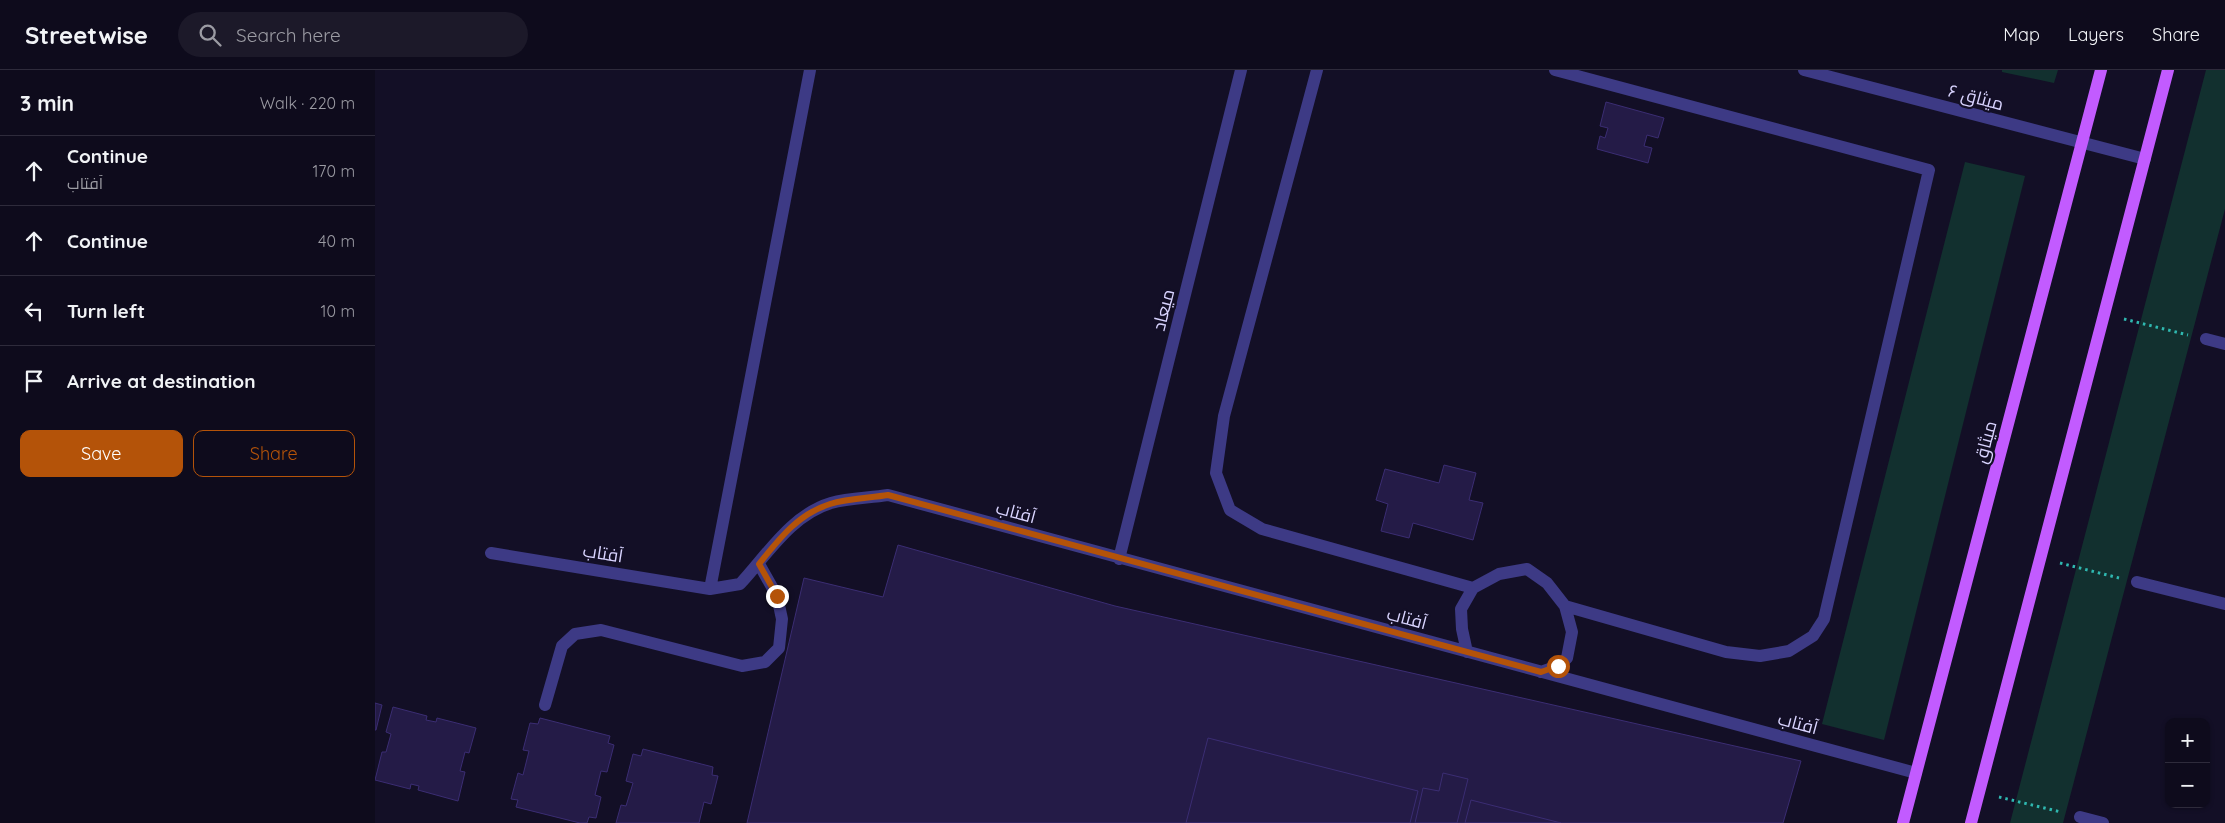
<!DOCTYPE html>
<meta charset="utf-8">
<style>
body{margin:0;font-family:Quicksand,Cairo,sans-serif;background:#1c1929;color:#f1f3f6}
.controls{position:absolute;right:15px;bottom:15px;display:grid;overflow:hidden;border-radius:10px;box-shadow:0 1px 4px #0004}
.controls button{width:45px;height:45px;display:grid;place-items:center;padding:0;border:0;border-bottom:1px solid #2e2b3b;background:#0e0b1c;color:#f1f3f6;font:25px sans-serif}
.stop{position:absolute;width:15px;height:15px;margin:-11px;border:4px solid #b45309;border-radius:50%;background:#fff}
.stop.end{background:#b45309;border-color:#fff;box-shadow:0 1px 5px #0008}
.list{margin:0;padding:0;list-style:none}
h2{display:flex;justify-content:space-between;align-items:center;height:65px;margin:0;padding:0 20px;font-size:21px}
h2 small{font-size:16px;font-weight:400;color:#9b9ba3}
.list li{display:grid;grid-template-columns:32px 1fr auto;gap:15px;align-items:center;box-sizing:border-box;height:70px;padding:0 20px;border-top:1px solid #2e2b3b}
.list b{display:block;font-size:19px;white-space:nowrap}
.list p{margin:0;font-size:16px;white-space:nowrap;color:#9b9ba3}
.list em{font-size:16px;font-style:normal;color:#9b9ba3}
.actions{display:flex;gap:10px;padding:15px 20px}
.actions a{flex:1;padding:11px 0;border:1px solid #b45309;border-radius:10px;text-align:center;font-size:18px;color:#b45309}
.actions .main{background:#b45309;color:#fff}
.icon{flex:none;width:28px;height:28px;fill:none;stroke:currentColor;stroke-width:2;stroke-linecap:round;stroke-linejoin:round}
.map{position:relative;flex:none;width:1850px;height:753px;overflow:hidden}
header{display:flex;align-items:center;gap:30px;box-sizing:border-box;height:70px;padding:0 25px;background:#0e0b1c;border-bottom:1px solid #2e2b3b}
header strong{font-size:24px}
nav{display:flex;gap:28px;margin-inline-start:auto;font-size:18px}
.search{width:350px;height:45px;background:#1c1929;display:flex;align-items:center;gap:12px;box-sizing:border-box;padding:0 18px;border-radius:28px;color:#9b9ba3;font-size:19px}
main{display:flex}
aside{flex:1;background:#0e0b1c}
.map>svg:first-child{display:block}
</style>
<header>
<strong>Streetwise</strong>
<div class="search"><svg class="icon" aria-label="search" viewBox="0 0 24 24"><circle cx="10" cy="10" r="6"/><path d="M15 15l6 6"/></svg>Search here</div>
<nav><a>Map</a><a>Layers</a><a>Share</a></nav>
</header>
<main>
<aside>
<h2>3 min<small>Walk · 220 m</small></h2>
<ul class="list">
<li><svg class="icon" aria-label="ahead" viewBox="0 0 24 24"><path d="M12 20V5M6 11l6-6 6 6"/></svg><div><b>Continue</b><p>آفتاب</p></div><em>170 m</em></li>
<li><svg class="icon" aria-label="ahead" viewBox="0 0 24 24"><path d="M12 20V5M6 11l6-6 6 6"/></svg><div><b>Continue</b></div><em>40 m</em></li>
<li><svg class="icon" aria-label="left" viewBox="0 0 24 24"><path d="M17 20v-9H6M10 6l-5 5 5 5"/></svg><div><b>Turn left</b></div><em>10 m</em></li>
<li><svg class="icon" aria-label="arrive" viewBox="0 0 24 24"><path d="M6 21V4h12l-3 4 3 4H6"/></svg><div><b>Arrive at destination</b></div></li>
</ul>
<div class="actions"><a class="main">Save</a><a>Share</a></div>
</aside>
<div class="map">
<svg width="1850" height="753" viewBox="0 0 1850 753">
<rect width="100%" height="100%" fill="#130f26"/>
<!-- green -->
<path fill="#12302f" d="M1627,0H1683L1679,13L1627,2Z
M1831,0H1850V139L1688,753H1635Z
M1590,92L1650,106L1509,670L1447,654Z"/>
<!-- building -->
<path fill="#241b47" stroke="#3b2d73" d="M1231,32L1289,48L1283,68L1272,65L1269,76L1277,78L1273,93L1222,79L1225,66L1230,68L1233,58L1225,56Z
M1069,395L1101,403L1094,430L1108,433L1098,470L1038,453L1034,468L1006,461L1013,434L1001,430L1010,399L1064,413Z
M523,475L740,536L1426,691L1408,753H372L429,508L508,527Z
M0,633L7,635L1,660H0Z
M18,637L52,646L51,650L61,652L62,648L101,658L94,683L90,682L85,701L90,702L83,731L43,720L44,716L36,714L35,719L0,710L7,682H11L16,664L11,662Z
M165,648L235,666L233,673L239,675L232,702L226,701L220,725L226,727L221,748L214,747L212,753H205L141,737L143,730L136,729L143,703L148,705L154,681L148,680L155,653L163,654Z
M833,668L1043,721L1035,753H811Z
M268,679L338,697L337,705L343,706L336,734L329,732L324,753H241L246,735L251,736L258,713L251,711L258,684L266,686Z
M1068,703L1093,709L1082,753H1040L1048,718L1064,721Z
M1096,730L1186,753H1090Z"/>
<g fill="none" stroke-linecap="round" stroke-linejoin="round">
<!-- path -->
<path stroke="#2fb8b0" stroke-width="3" stroke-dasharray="2.5 4" stroke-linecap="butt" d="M1749,249L1813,265
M1685,493L1744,508
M1624,727L1686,742"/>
<!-- minor -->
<path stroke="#3d3a85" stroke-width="12" d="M942,0L849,346L841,403L855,440L887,459L1098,518
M1180,0L1554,100L1449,549L1438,566L1414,581L1385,586L1351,582L1190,536
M1429,0L1770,89
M1831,269L1850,274
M116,483L335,519L365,514C392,485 416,445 456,433C474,428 494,428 513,425L1541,703
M744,489L866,0
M1762,512L1850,534
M335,519L435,0
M1092,582L1087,559L1086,539L1098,518L1124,504L1152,499L1172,513L1190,536L1197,562L1192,588L1183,596L1166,602
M170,635L187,576L200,564L226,560L367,596L390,592L404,578L407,549L402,526L384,494
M1705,747L1728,753"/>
<!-- major -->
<path stroke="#c25bff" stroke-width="12" d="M1528,753L1726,0
M1596,753L1793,0"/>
</g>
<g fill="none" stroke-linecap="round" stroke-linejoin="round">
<!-- route -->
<path stroke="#b45309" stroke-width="6" d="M402,526L384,494C404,469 423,444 455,434C473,428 495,428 513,425L1166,602L1183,596"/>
</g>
<g text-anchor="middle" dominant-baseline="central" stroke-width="4.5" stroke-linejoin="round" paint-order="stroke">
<!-- street labels -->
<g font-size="18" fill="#d9d4ff" stroke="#130f26">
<text transform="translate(1601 27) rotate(15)">میثاق ۶</text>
<text transform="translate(788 240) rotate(-76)">میعاد</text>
<text transform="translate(1610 372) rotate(-75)">میثاق</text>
<text transform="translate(641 442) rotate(15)">آفتاب</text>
<text transform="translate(228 483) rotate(9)">آفتاب</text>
<text transform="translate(1032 548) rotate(15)">آفتاب</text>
<text transform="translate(1423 653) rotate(15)">آفتاب</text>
</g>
</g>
</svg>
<div class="controls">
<button>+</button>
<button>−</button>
</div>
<div class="stop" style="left:1183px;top:596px"></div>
<div class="stop end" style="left:402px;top:526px"></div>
</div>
</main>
